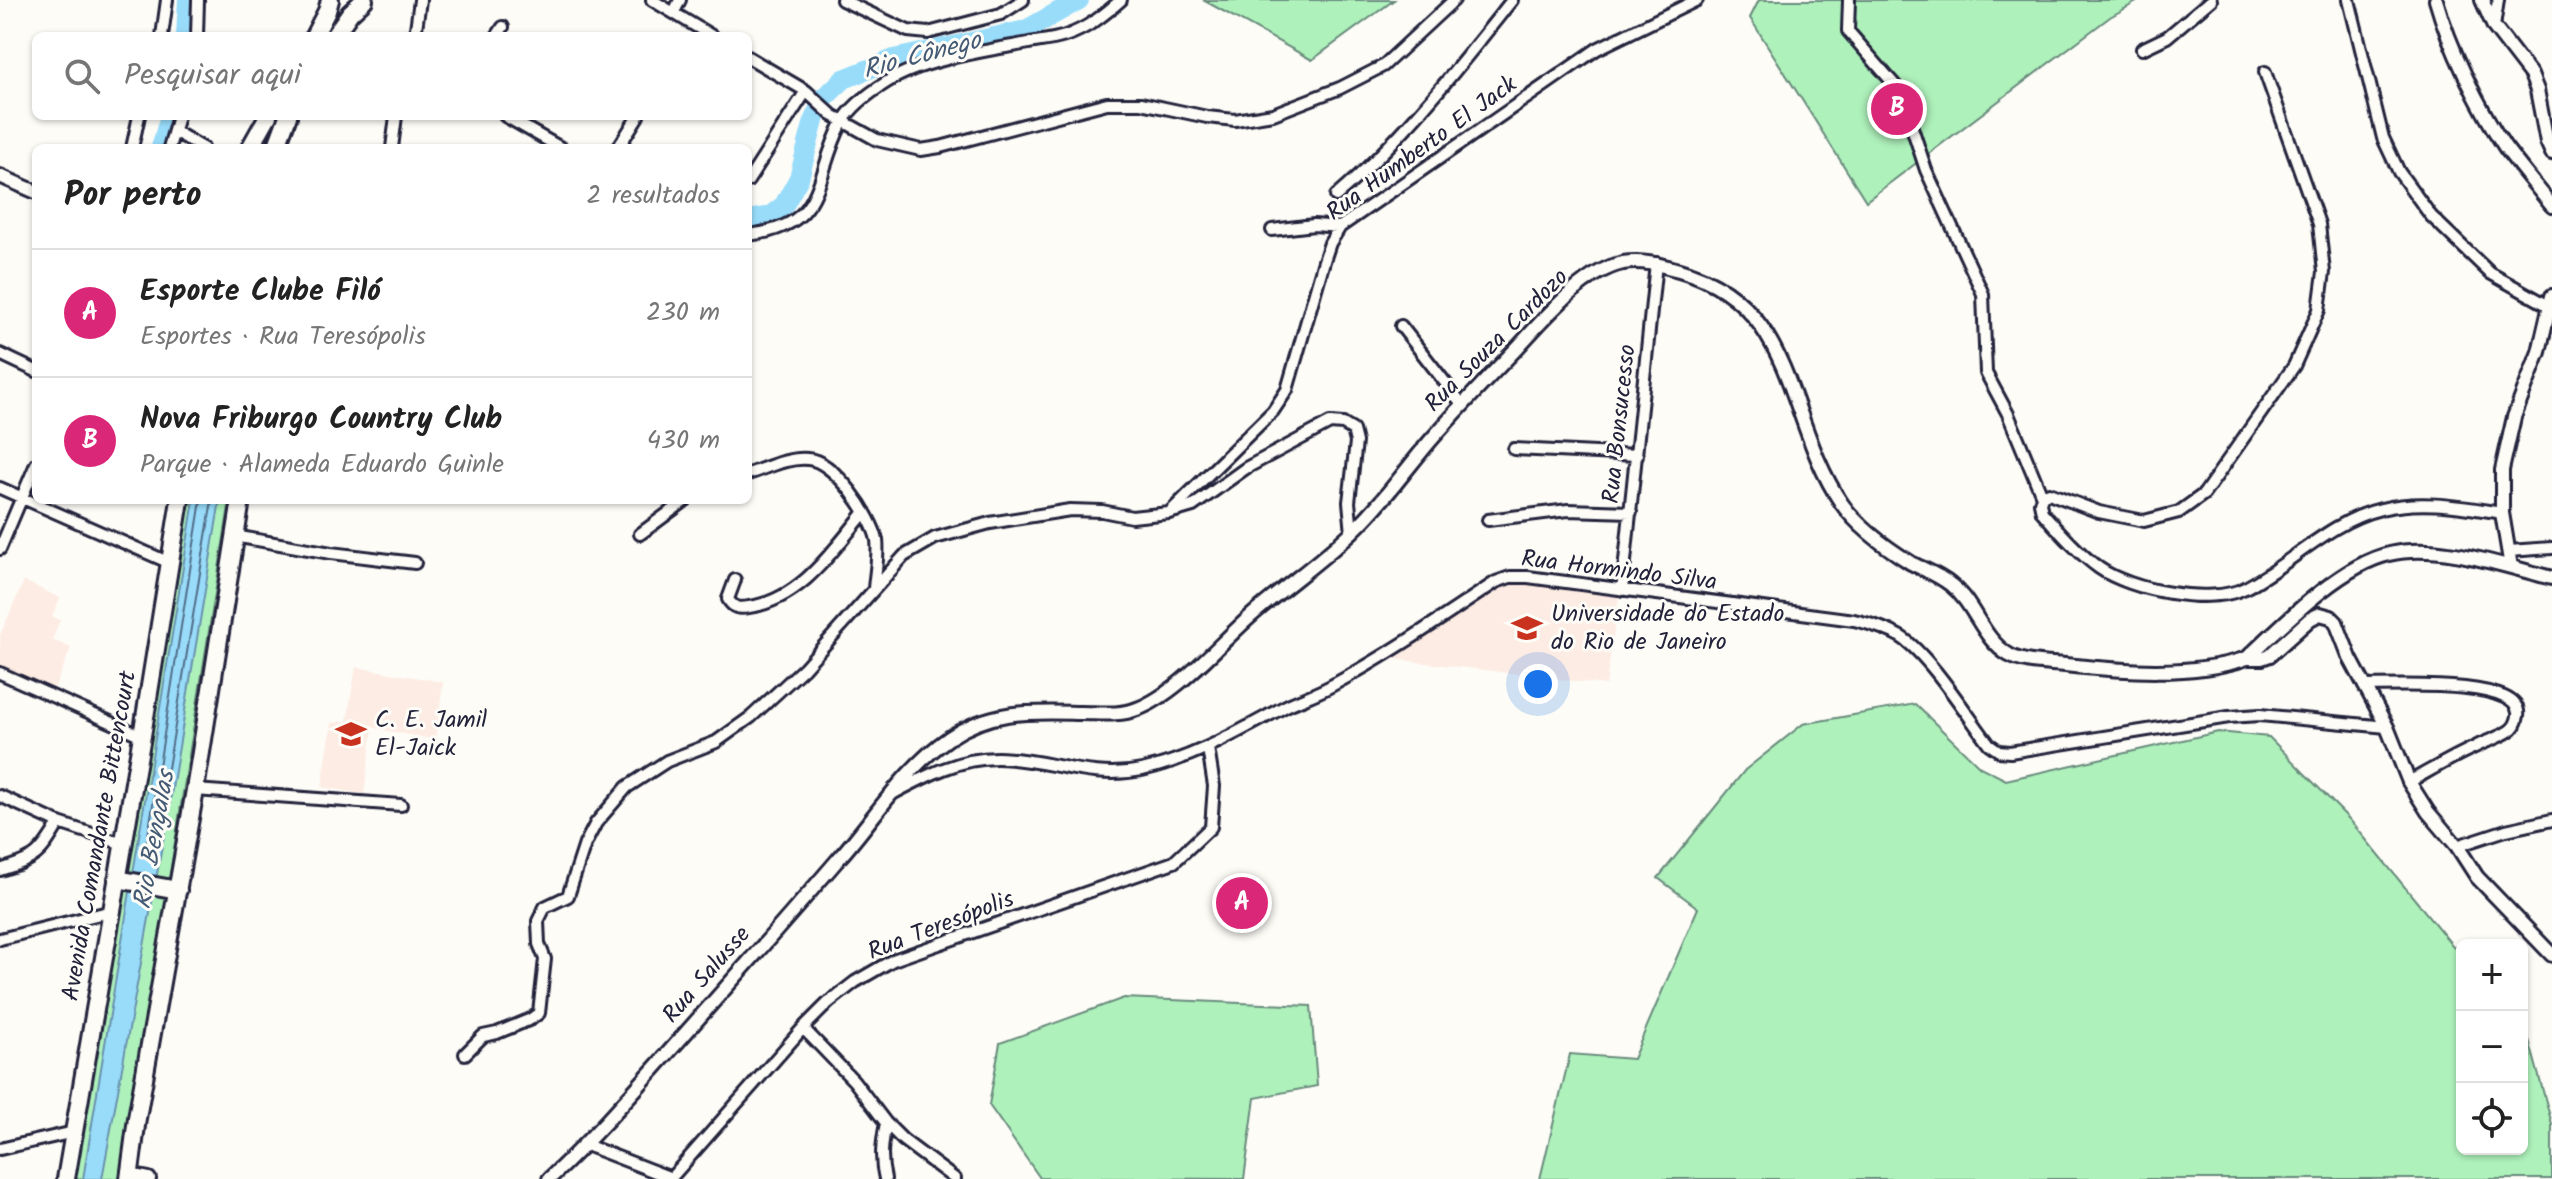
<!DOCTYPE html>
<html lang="pt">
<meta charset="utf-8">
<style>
body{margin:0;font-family:Kalam,sans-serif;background:#f6f6f6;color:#222}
.controls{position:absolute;right:24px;bottom:24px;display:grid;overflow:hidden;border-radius:12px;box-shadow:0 2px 6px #0004}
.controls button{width:72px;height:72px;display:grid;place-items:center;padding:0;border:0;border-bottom:2px solid #e0e0e0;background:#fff;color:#222;font:40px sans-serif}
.you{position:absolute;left:1538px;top:684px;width:28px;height:28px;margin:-20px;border:6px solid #fff;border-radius:50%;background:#1a73e8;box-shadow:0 0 0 12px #1a73e833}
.badge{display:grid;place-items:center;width:52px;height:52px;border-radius:50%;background:#db2777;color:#fff;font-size:26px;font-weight:700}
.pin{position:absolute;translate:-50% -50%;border:4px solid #fff;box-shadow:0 2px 8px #0006}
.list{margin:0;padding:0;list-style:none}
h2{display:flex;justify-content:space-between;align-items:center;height:104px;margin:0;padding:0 32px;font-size:34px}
h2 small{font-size:26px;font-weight:400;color:#767676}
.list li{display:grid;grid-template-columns:52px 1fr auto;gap:24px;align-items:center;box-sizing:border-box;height:128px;padding:0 32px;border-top:2px solid #e0e0e0}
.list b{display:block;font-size:30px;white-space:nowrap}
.list p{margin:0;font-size:26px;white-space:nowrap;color:#767676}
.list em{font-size:26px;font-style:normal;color:#767676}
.icon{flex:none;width:44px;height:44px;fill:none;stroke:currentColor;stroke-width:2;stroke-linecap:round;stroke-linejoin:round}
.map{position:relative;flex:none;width:2552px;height:1179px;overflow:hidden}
.search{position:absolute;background:#fff;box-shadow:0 2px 6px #0004;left:32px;top:32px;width:720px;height:88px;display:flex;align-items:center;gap:20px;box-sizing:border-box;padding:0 28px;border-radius:12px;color:#767676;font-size:30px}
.panel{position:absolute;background:#fff;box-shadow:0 2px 6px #0004;left:32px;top:144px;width:720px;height:360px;border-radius:12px}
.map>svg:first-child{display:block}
</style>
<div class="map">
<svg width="2552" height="1179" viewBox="0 0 2552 1179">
<rect width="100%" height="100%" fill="#fdfcf7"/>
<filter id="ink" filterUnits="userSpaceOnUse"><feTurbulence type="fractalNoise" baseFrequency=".0125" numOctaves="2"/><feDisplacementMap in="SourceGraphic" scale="16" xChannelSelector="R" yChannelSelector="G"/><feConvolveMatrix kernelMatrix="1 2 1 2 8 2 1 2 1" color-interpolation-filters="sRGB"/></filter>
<g filter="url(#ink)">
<!-- built -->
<path fill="#fdece3" d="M1510,580L1619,597L1606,685L1393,659Z
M24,581L60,598L52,616L60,620L52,640L71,648L53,692L0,668V635Z
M356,667L443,682L436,740L373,728L364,794L322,787L332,723L347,721Z"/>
<!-- green -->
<path fill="#aef1bb" stroke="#688a7b" stroke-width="2" d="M1203,0H1394L1312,60Z
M1759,0H2140L2110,17L1866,201L1750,18Z
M187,500H230L121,1179H72Z
M1915,704L1980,767L2006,780L2218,732L2269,737L2350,820L2462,957V1149H2522V1031L2529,1040L2552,1124V1179H1540L1570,1054L1633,1059L1698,908L1658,878L1745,770L1803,724Z
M1124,998L1311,1006L1317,1086L1255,1098L1244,1179L1040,1178L989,1105L1000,1043Z"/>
<!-- water -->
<path fill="#98dcfa" stroke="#6992ae" stroke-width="2" d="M194,500H220L168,813L102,1179H83Z"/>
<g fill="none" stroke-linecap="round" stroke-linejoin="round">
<!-- shore -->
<path stroke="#516c87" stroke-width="2" d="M201,500L145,855L148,859L152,856L161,811L212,500"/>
<!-- river -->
<path stroke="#98dcfa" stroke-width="20" d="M186,36L188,0
M161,148L170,116
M748,220L770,216L784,205L799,178L815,117L824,98L844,79L894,59L1026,30L1079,0"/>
<!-- minor casing -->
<g stroke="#22223b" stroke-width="16">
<path id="minor" d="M652,0L712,36
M842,0L908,31L928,33L1001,14L1023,0
M1849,0L1848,31L1900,91L1926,170L1983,294L1986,373L2008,414L2042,496
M2349,0L2383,138L2399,172L2431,216L2490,273L2549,306
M674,12L680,0
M2494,27L2498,0
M162,36L167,0
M197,36L198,0
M415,36L420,0
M497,36L503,27
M2142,49L2167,37L2211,0
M748,57L806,91L832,115L877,140L921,150L940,147L1107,103H1141L1207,117L1235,120L1273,114L1340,88L1383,66L1454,0
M2265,72L2319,224L2324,272L2319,310L2294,366L2204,494L2179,512L2144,521L2099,512L2049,493L2042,496L2040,503L2042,512C2059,531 2078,553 2099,568C2130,590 2210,606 2245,588C2291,564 2330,521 2381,509C2422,499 2462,507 2502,513
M505,116L561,148
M174,131L203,148
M132,148L139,116
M169,148L178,116
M392,148L396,116
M618,148L638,116
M748,181L806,91
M1336,196C1403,139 1457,69 1512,0
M1272,230L1314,225L1340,227
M748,235C828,226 813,178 842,123C851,106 871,92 887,82C923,59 986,51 1029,43C1040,41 1053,40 1065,36C1087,29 1104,15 1121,0
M1401,326L1462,404
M0,354L36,371
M1514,449L1637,455
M748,474C766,468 788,457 808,459C835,461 872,516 877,540C879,556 875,574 874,589
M0,488L170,563
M1170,512L1273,411L1287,390L1324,261L1330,243L1340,227L1597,49L1697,0
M1488,520L1568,510L1631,512
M640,534L686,500
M234,536L331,553L415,563
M0,549L36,464
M2509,551L2552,548
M735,580L728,599C733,608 739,609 749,607C801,600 834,549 865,512
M1622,590L1656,263
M0,673L142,736
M2364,686C2389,686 2524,678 2518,716C2517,722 2514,728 2509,731C2499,738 2485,741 2475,747C2452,757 2431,770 2409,782
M195,790L401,805
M894,793C926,776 959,758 997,758C1047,758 1089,781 1142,770C1195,758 1239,731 1286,706C1301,699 1316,694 1331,686C1388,655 1442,618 1496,582L1510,577H1528L1854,620C1871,624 1886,628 1901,637C1929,655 1967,715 1989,744L1999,751L2010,752L2229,717L2260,715L2387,727
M0,796L59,823L123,844
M2457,846L2506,830L2552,820
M0,870C36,859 40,855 59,823
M0,939L112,911
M803,1028L854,1081L886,1123L903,1140L955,1179
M465,1054L483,1036L497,1033L531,1019L539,1013L545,959L539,944L538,921L545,907L568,896L585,844L596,823L627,787L667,761L716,742L751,717L804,668L904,556L935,538L990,523L1070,510L1102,511L1132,517L1169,513L1193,506L1246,468L1330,423L1343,424L1353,430L1356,442L1349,502L1352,533
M586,1145L671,1178L803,1028L828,1003L855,982L893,960L1174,862L1211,827L1214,786L1208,748
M0,1149L74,1132
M885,1179C880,1159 882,1143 886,1123"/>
</g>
<!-- tertiary casing -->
<g stroke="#22223b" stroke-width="18">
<path id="tertiary" d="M2436,0C2449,46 2478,107 2505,147C2520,167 2536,186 2552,206
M2482,0L2494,27L2531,75L2537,90L2547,142L2552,153
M0,176L36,192
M2511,567L2502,513V470L2514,417L2539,352L2552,296
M2247,658H2262L2270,655L2310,619L2320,614L2331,617L2336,622L2350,658L2387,727L2409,782L2428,812L2457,846L2477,877L2552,955
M129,1175L149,1179
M549,1179C594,1137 634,1091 675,1045C730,983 786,920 841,856C876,816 904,769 949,738C992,709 1030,712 1080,713C1099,713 1119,716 1137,709C1177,694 1220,643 1252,615C1286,585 1325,559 1357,527C1385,500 1406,469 1431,440C1459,408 1488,378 1517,348C1543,320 1584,271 1623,263C1642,260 1661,265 1679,270C1798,303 1784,420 1842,504C1858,527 1887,548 1911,563C1925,570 1939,575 1951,585C1975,604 1982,639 2009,655C2025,664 2047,663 2065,665C2121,671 2193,677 2247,658C2283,624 2341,565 2389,554C2438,542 2504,566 2552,578"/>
</g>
<!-- primary casing -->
<g stroke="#22223b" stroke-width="22">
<path id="primary" d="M314,36L327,11L330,0
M334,36L350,13L364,0
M250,148L268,116
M276,148L288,116
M117,879L178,890
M66,1179L142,736L180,500
M129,1179L137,1118L195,790L241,500"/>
</g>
<!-- minor -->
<use href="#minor" stroke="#fdfcf7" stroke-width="10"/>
<!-- tertiary -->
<use href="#tertiary" stroke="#fdfcf7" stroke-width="12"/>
<!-- primary -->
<use href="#primary" stroke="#fdfcf7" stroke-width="16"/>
</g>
</g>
<!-- icons -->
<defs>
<g id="university-bare" transform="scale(2.4)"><path d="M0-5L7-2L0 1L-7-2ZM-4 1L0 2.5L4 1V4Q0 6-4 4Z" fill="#c8321e" stroke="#fdfcf7" stroke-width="2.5" paint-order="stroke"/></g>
<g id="school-bare" transform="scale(2.4)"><path d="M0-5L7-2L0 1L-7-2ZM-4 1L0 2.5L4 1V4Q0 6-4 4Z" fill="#c8321e" stroke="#fdfcf7" stroke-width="2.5" paint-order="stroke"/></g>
</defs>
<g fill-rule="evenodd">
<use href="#university-bare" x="1527" y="628"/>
<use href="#school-bare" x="351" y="734"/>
</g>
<g text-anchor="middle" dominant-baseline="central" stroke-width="6" stroke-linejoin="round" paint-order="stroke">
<!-- street labels -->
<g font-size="24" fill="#22223b" stroke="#fdfcf7">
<text transform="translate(1422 149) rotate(-36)">Rua Humberto El Jack</text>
<text transform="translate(1497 341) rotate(-45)">Rua Souza Cardozo</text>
<text transform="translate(1620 424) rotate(-84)">Rua Bonsucesso</text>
<text transform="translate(1619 571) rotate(7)">Rua Hormindo Silva</text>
<text transform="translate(100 836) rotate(-80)">Avenida Comandante Bittencourt</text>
<text transform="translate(941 926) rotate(-21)">Rua Teresópolis</text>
<text transform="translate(707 975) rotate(-49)">Rua Salusse</text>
</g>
<!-- poi labels -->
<g font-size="24" fill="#22223b" stroke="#fdfcf7" text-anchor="start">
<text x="1551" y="614">Universidade do Estado<tspan x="1551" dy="28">do Rio de Janeiro</tspan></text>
<text x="375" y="720">C. E. Jamil<tspan x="375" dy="28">El-Jaick</tspan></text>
</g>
<!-- water labels -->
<g font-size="26" font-style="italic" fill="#455a74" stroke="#fdfcf7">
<text transform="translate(922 56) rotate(-15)">Rio Cônego</text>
<text transform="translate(155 840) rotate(-80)">Rio Bengalas</text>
</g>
</g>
</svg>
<div class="controls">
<button>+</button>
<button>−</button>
<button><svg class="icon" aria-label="locate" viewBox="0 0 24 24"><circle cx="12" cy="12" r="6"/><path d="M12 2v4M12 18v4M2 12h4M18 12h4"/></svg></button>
</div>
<div class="you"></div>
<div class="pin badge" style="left:1242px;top:903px">A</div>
<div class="pin badge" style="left:1897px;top:109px">B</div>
<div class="search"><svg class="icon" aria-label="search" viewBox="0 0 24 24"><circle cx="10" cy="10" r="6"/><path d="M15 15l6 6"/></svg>Pesquisar aqui</div>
<section class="panel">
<h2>Por perto<small>2 resultados</small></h2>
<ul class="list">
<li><span class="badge">A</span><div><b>Esporte Clube Filó</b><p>Esportes · Rua Teresópolis</p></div><em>230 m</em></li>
<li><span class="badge">B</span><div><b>Nova Friburgo Country Club</b><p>Parque · Alameda Eduardo Guinle</p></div><em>430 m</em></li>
</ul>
</section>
</div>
